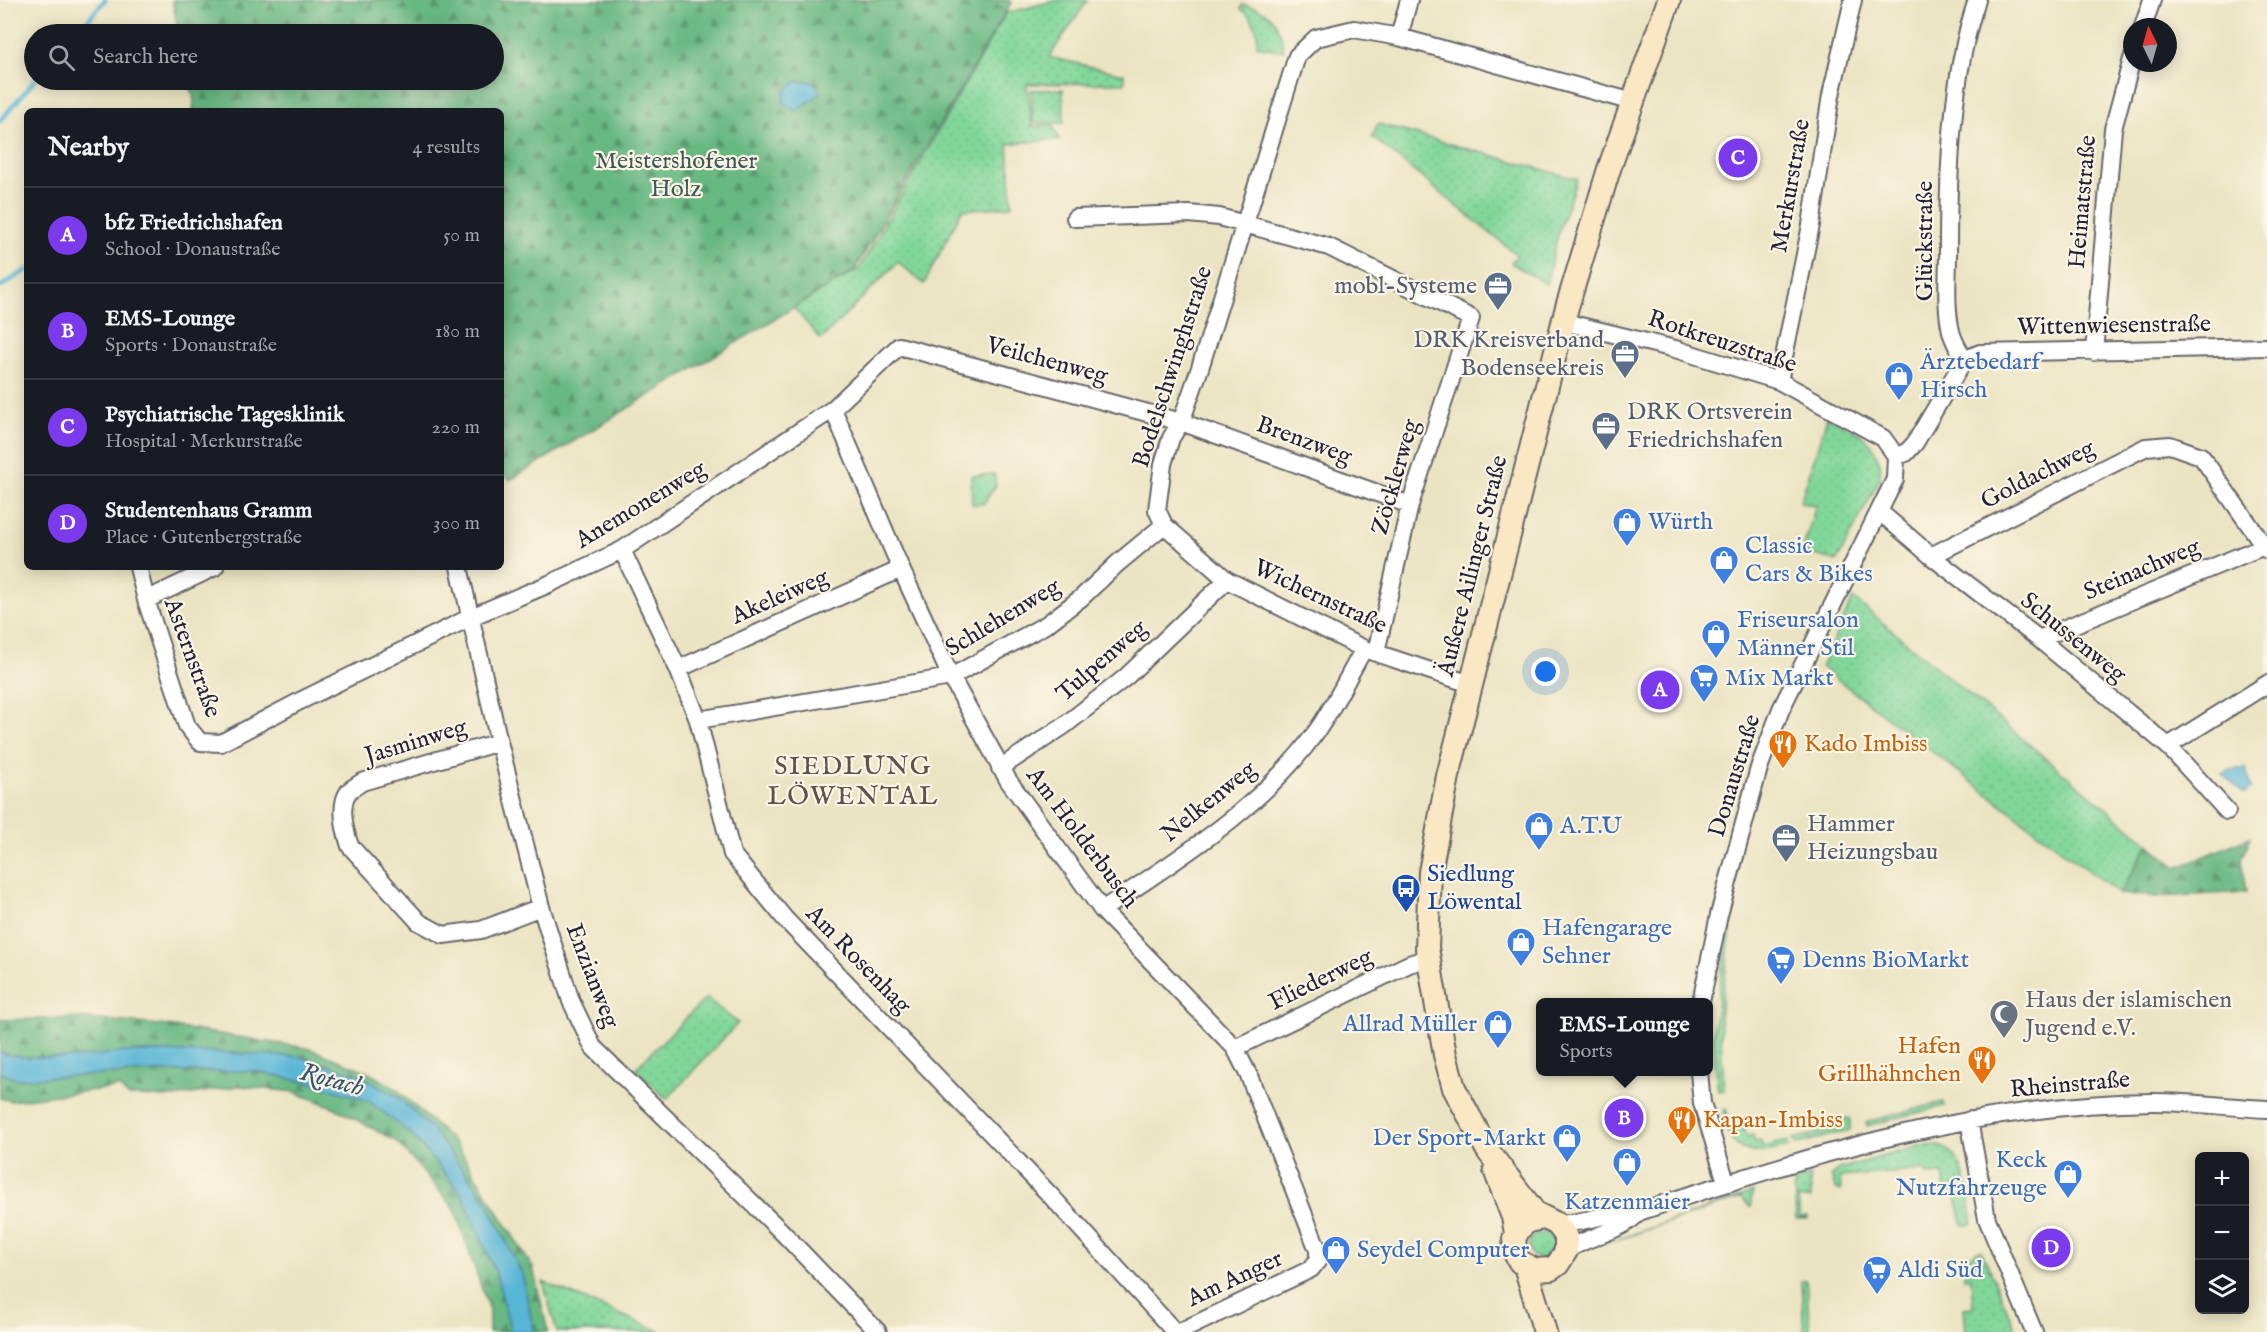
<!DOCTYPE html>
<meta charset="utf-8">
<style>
body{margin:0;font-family:"IM FELL English",serif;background:#20242c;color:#f1f3f6}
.controls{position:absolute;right:18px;bottom:18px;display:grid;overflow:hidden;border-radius:9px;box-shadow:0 3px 15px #0003}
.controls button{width:54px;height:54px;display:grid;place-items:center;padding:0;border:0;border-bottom:2px solid #363941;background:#171b24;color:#f1f3f6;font:30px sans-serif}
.compass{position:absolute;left:2123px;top:18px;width:54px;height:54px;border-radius:50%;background:#171b24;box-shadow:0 3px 15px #0003;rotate:355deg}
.you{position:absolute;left:1546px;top:672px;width:21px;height:21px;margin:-15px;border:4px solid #fff;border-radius:50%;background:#1a73e8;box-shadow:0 0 0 9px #1a73e833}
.badge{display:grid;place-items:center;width:39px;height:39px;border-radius:50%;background:#7c3aed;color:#fff;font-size:20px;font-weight:700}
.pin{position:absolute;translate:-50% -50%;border:3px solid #fff;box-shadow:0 2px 6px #0006}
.popup{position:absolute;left:1536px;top:998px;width:177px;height:78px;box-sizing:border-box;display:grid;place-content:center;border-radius:9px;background:#171b24;filter:drop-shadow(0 2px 4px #0005);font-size:20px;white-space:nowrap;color:#9ea1a6}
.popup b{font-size:22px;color:#f1f3f6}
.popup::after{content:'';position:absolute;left:50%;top:100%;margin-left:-12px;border:12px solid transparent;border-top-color:#171b24}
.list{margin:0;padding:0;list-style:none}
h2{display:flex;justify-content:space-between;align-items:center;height:78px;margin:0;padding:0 24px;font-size:26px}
h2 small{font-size:20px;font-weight:400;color:#9ea1a6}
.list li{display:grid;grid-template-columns:39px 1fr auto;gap:18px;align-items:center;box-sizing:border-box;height:96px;padding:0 24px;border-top:2px solid #363941}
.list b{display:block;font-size:22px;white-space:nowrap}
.list p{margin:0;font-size:20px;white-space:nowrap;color:#9ea1a6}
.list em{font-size:20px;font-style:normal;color:#9ea1a6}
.icon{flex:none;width:33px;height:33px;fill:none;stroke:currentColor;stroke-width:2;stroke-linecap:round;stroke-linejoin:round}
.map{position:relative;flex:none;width:2267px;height:1332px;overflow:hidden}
.search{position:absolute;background:#171b24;box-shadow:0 3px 15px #0003;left:24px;top:24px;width:480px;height:66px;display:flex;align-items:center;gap:15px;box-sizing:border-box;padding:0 21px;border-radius:33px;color:#9ea1a6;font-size:22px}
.panel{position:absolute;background:#171b24;box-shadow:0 3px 15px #0003;left:24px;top:108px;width:480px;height:462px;border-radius:9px}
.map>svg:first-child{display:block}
</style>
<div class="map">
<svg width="2267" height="1332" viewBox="0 0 2267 1332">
<defs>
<pattern id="green-dots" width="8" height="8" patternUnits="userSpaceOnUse" patternTransform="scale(1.5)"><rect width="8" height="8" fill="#81d79a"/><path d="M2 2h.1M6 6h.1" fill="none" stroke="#6fb886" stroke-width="1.8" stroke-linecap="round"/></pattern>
<pattern id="forest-firs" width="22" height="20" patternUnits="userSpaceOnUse" patternTransform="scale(1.5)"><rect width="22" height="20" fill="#68b882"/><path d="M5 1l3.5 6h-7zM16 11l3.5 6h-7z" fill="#55956c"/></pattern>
</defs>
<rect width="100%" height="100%" fill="#fcf5e5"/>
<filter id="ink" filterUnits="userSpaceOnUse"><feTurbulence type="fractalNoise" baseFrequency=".0167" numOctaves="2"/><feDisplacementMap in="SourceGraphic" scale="12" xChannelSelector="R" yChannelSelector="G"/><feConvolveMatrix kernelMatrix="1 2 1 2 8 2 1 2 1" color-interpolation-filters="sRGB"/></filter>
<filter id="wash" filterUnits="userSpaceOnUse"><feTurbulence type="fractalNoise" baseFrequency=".008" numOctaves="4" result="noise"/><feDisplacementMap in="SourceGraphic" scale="24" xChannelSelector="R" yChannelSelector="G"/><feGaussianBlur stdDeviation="1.35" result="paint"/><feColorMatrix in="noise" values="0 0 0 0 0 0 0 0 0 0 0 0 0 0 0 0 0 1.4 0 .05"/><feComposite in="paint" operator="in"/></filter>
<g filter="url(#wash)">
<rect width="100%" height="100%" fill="#ebe4c3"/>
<!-- green -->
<path fill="url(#green-dots)" stroke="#527c6a" stroke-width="1.5" d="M1058,0H1088L1049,57L1124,74L1125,83L1027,84L1032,126L1053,125L1059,139L1008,144L1012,206L962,210L924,284L898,262L821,340L793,307L859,269L1006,13Z
M1242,5C1272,9 1280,23 1284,51L1257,46C1258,30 1255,19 1241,9Z
M1063,89L1064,123H1033L1031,90Z
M1378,124L1577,179L1559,230L1546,284L1511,263L1517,255L1372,137Z
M1827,417L1859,433L1872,445L1880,463V479L1837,561L1802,552L1816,505L1800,503Z
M994,474L996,485L983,504H972L971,476Z
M1853,598L2149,844L2119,894L1821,667Z
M1727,929H1731L1720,1015L1724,1090L1718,1091L1713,1037Z
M706,998L738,1023L667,1099L635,1069Z
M1943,1102L1944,1106L1867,1126L1866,1122Z
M1726,1109L1731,1126L1737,1125L1738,1130L1745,1129L1746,1136L1753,1135L1754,1142L1761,1141L1763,1147L1788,1141L1789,1147C1768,1152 1741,1160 1729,1135C1725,1128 1724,1118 1723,1111Z
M1850,1118V1130L1795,1145L1793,1139L1836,1129L1835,1119Z
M1919,1146C1925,1146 1932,1145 1938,1146C1967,1152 1968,1199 1973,1222L1970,1225H1963L1954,1191H1945L1943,1174L1927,1175L1925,1170L1840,1177L1841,1191L1835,1188L1831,1175L1839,1169Z
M1810,1176L1811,1198L1798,1199L1800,1217H1808V1219H1796L1794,1182Z
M1753,1192L1750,1207L1741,1198L1605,1244Z
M1529 1246a13 13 0 1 1 26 0a13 13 0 1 1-26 0Z
M1980,1250L1982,1252L2017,1332H1966L1964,1308L1973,1307L1971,1278H1965C1964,1266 1967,1256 1980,1250Z
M1806,1280L1810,1332H1804L1801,1281Z
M543,1282L662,1332H557Z"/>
<!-- forest -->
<path fill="url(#forest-firs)" stroke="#456d5e" stroke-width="1.5" d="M172,0H1009L1011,3L854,271L510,480L501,473V111H193L194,100L189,80H494V34H179Z
M2250,837L2241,860L2246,892L2159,897L2119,894L2149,844L2177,868Z
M76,1018L161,1025L308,1048L361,1069L394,1087L456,1144L533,1268L548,1332H534L522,1274L434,1131L397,1096L359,1075L301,1057L213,1052H126L74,1058L24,1057L4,1054L0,1051V1020Z
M255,1071L316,1084L369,1101L413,1136L462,1194L496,1273L511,1332H489V1310L454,1208L396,1141L335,1108L294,1092L239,1086L175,1097L128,1096L119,1087L11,1101L0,1098V1073L17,1079L150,1072Z"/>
<!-- water -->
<path fill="#59b6d7" stroke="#3e6c89" stroke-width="1.5" d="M797,81L814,82L821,93L796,111L783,102L785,91Z
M2246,768L2251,789L2244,794L2222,774L2230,770Z
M0,1051L4,1054L24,1057L74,1058L126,1052H213L301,1057L359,1075L397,1096L434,1131L486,1200L522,1274L534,1332H511L496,1273L462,1194L413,1136L369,1101L316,1084L255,1071L150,1072L17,1079L0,1073Z"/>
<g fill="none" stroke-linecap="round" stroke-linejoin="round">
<!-- stream -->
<path stroke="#59b6d7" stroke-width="5" d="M76,34L105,0
M0,121L35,80
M0,287L27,270"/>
</g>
</g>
<g filter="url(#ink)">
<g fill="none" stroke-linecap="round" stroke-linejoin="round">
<!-- minor casing -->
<g stroke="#68666b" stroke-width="20">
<path id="minor" d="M2143,27L2152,0
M1399,37L1409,0
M1075,218L1189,214L1219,217L1329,247L1471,318L1410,505L1376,652
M1564,322L1675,349L1779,381L1883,438L1896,456L1895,479L1781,709L1759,768L1719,915L1701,1002
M2094,352L2113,129L2132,59
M1964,360C1960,351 1953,341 1951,331C1945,306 1948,278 1948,253C1948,173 1951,76 1977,0
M1964,360L1980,353L2267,347
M1779,381L1811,225L1831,95L1853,0
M833,409L901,569L951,677L1008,780L1102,910L1235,1048L1249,1076L1318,1250V1260L1311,1269L1179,1332
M1896,456L1906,453L1915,443L1964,360
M1880,512L1931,556L2039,639L2168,746L2227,811
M622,550L678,669L698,720L732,854L785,919L1051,1196L1175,1332
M1931,556L2146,447L2170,445L2201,456L2267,550
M138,567L146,600L187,726L200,742L221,743L300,701L471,617L549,584L622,550L833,409L899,346L1181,422L1410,505
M459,567L499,742L541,907L571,1001L593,1047L783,1233L878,1332
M146,600L215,567
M2039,639L2264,546
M678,669L901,569
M1471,683L1458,680L1364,649L1227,580L1164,525L1157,510L1163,464L1171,438L1181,422L1200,368L1297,56L1316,38L1354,29L1399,37L1633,102
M698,720L951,677L1047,624L1081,598L1118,563L1164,525
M499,742L362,782C358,785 352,788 349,791C338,806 345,831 350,846L419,922L443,935L481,930L541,907
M2168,746L2267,684
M1000,768L1065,725L1126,677L1227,580
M1102,910C1179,858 1261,809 1316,732C1334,707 1348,676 1364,649
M1235,1048L1409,964L1429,958
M1699,1072L1702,1103L1726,1182
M1969,1120L1987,1219L2034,1332
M1557,1224C1585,1224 1611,1210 1639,1212C1804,1156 1977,1104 2153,1102C2191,1102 2229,1107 2267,1109
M1566,1251C1588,1235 1621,1233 1639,1212"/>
</g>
<!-- secondary casing -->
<g stroke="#68666b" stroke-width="26">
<path id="secondary" d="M1495,1170L1513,1217L1516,1233
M1544,1218L1528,1221L1519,1229L1514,1239L1516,1255L1520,1262L1535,1270L1551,1269L1558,1264L1566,1251V1236L1557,1224L1535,1213L1488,1151L1454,1088L1445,1055L1427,948L1430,872L1448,776L1567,307L1609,169L1669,0
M1525,1266L1545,1332"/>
</g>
<!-- minor -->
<use href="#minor" stroke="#fff" stroke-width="16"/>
<!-- secondary -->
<use href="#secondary" stroke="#fae7c3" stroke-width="22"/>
</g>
</g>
<!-- icons -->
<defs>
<g id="office-pin" transform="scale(1.5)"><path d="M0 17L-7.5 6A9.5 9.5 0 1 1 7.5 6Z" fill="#5c6f8a" stroke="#fcf5e5"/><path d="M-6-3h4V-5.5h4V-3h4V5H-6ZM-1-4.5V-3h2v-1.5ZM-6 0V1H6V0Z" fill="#fff"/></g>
<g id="shop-pin" transform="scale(1.5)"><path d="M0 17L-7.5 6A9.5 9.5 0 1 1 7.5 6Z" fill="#3f7fe0" stroke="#fcf5e5"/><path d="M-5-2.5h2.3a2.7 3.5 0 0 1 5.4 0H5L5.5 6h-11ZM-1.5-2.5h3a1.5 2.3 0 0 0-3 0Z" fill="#fff"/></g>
<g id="supermarket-pin" transform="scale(1.5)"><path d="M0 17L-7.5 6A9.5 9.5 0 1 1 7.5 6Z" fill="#3f7fe0" stroke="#fcf5e5"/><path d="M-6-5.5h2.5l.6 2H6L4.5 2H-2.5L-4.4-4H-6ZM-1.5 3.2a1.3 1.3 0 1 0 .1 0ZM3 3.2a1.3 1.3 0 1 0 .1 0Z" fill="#fff"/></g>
<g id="restaurant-pin" transform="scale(1.5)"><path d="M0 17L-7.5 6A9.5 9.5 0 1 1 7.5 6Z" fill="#e8710a" stroke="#fcf5e5"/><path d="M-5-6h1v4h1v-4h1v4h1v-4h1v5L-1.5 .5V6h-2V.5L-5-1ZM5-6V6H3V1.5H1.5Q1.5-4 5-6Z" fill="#fff"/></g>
<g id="bus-pin" transform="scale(1.5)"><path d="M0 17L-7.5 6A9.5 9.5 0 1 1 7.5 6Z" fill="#1a4fb4" stroke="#fcf5e5"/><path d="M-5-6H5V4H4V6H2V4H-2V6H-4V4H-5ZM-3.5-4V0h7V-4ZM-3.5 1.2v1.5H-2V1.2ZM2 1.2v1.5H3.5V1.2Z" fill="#fff"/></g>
<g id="mosque-pin" transform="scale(1.5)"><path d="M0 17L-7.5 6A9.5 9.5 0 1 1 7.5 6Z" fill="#6b7280" stroke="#fcf5e5"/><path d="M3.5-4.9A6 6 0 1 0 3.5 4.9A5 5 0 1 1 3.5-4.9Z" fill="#fff"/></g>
</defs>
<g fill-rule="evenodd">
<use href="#office-pin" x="1498" y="286"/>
<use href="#office-pin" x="1625" y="354"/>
<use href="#shop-pin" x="1899" y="376"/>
<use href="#office-pin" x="1606" y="426"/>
<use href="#shop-pin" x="1627" y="522"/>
<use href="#shop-pin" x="1724" y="560"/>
<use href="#shop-pin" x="1716" y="634"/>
<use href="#supermarket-pin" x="1704" y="678"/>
<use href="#restaurant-pin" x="1783" y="744"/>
<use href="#shop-pin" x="1539" y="826"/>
<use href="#office-pin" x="1786" y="838"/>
<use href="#bus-pin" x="1406" y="888"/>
<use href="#shop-pin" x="1521" y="942"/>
<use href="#supermarket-pin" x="1781" y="960"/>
<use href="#mosque-pin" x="2004" y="1014"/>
<use href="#shop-pin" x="1498" y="1024"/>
<use href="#restaurant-pin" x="1982" y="1060"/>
<use href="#restaurant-pin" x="1682" y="1120"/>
<use href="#shop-pin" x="1567" y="1138"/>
<use href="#shop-pin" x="1627" y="1162"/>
<use href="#shop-pin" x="2068" y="1174"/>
<use href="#shop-pin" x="1336" y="1250"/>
<use href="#supermarket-pin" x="1877" y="1270"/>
</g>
<g text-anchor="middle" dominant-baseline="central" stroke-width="4.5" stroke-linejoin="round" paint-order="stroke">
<!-- park labels -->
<g font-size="24" fill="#3e5858" stroke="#fcf5e5">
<text x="676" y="161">Meistershofener<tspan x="676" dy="28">Holz</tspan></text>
</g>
<!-- street labels -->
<g font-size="24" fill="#22223b" stroke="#fcf5e5">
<text transform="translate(1791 186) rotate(-80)">Merkurstraße</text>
<text transform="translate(2083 202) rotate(-85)">Heimatstraße</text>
<text transform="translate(1925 241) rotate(-90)">Glückstraße</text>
<text transform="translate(2114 326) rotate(-1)">Wittenwiesenstraße</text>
<text transform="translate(1722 342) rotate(18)">Rotkreuzstraße</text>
<text transform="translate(1047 361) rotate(15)">Veilchenweg</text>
<text transform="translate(1173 367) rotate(-72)">Bodelschwinghstraße</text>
<text transform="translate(1304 441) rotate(20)">Brenzweg</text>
<text transform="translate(2038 475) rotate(-27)">Goldachweg</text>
<text transform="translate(1396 477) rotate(-74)">Zöcklerweg</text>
<text transform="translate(641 505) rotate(-31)">Anemonenweg</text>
<text transform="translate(1473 566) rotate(-76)">Äußere Ailinger Straße</text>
<text transform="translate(2142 570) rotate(-23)">Steinachweg</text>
<text transform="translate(780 597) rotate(-24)">Akeleiweg</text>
<text transform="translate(1320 597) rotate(25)">Wichernstraße</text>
<text transform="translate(1003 618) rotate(-31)">Schlehenweg</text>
<text transform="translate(2073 638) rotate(39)">Schussenweg</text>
<text transform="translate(192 658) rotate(70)">Asternstraße</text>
<text transform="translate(1102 661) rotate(-41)">Tulpenweg</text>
<text transform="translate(416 742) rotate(-17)">Jasminweg</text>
<text transform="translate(1735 776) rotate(-73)">Donaustraße</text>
<text transform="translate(1209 802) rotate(-39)">Nelkenweg</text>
<text transform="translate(1082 838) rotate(53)">Am Holderbusch</text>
<text transform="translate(858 960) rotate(46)">Am Rosenhag</text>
<text transform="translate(592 976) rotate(69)">Enzianweg</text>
<text transform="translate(1321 980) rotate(-26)">Fliederweg</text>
<text transform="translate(2070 1085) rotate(-5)">Rheinstraße</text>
<text transform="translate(1235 1279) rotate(-25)">Am Anger</text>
</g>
<!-- service labels -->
<g font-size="24" fill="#4e5e75" stroke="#fcf5e5" text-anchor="end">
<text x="1477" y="286">mobl-Systeme</text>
<text x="1604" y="340">DRK Kreisverband<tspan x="1604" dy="28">Bodenseekreis</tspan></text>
<text x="1627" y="412" text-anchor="start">DRK Ortsverein<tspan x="1627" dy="28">Friedrichshafen</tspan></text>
<text x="1807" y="824" text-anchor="start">Hammer<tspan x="1807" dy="28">Heizungsbau</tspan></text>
</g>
<!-- shop labels -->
<g font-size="24" fill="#366cbe" stroke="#fcf5e5" text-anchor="start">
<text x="1920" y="362">Ärztebedarf<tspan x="1920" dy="28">Hirsch</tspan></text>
<text x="1648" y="522">Würth</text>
<text x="1745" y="546">Classic<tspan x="1745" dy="28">Cars &amp; Bikes</tspan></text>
<text x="1737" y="620">Friseursalon<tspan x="1737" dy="28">Männer Stil</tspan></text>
<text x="1725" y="678">Mix Markt</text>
<text x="1560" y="826">A.T.U</text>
<text x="1542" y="928">Hafengarage<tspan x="1542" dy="28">Sehner</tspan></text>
<text x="1802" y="960">Denns BioMarkt</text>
<text x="1477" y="1024" text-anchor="end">Allrad Müller</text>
<text x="1546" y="1138" text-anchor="end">Der Sport-Markt</text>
<text x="2047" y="1160" text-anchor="end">Keck<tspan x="2047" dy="28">Nutzfahrzeuge</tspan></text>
<text x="1627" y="1202" text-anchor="middle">Katzenmaier</text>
<text x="1357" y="1250">Seydel Computer</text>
<text x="1898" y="1270">Aldi Süd</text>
</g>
<!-- food labels -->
<g font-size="24" fill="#c56008" stroke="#fcf5e5" text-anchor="start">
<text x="1804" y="744">Kado Imbiss</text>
<text x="1961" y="1046" text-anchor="end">Hafen<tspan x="1961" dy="28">Grillhähnchen</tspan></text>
<text x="1703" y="1120">Kapan-Imbiss</text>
</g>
<!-- transit labels -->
<g font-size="24" fill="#164399" stroke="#fcf5e5" text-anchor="start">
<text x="1427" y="874">Siedlung<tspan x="1427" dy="28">Löwental</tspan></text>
</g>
<!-- worship labels -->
<g font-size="24" fill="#5b616d" stroke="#fcf5e5" text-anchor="start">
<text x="2025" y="1000">Haus der islamischen<tspan x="2025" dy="28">Jugend e.V.</tspan></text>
</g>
<!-- neighbourhood labels -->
<g font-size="26" letter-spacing="1.5" fill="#61514e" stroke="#fcf5e5">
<text x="853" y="766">SIEDLUNG<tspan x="853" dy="30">LÖWENTAL</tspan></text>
</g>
<!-- water labels -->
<g font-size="26" font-style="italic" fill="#355672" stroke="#fcf5e5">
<text transform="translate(332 1080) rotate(15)">Rotach</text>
</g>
</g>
</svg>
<div class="controls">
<button>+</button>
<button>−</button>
<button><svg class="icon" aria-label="layers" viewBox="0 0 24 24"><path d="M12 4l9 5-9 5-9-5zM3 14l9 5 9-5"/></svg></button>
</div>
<svg class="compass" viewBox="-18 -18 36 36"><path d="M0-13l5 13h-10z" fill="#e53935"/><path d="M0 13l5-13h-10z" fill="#9ea1a6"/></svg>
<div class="you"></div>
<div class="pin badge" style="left:1660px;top:690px">A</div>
<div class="pin badge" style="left:1624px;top:1118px">B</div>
<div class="popup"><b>EMS-Lounge</b>Sports</div>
<div class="pin badge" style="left:1738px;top:158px">C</div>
<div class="pin badge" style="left:2051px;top:1248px">D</div>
<div class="search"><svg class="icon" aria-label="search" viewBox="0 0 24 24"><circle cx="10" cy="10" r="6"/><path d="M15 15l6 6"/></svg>Search here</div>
<section class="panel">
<h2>Nearby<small>4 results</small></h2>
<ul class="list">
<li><span class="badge">A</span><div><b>bfz Friedrichshafen</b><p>School · Donaustraße</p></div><em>50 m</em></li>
<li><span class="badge">B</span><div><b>EMS-Lounge</b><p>Sports · Donaustraße</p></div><em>180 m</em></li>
<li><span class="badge">C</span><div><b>Psychiatrische Tagesklinik</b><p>Hospital · Merkurstraße</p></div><em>220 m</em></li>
<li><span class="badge">D</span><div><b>Studentenhaus Gramm</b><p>Place · Gutenbergstraße</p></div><em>300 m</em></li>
</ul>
</section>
</div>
